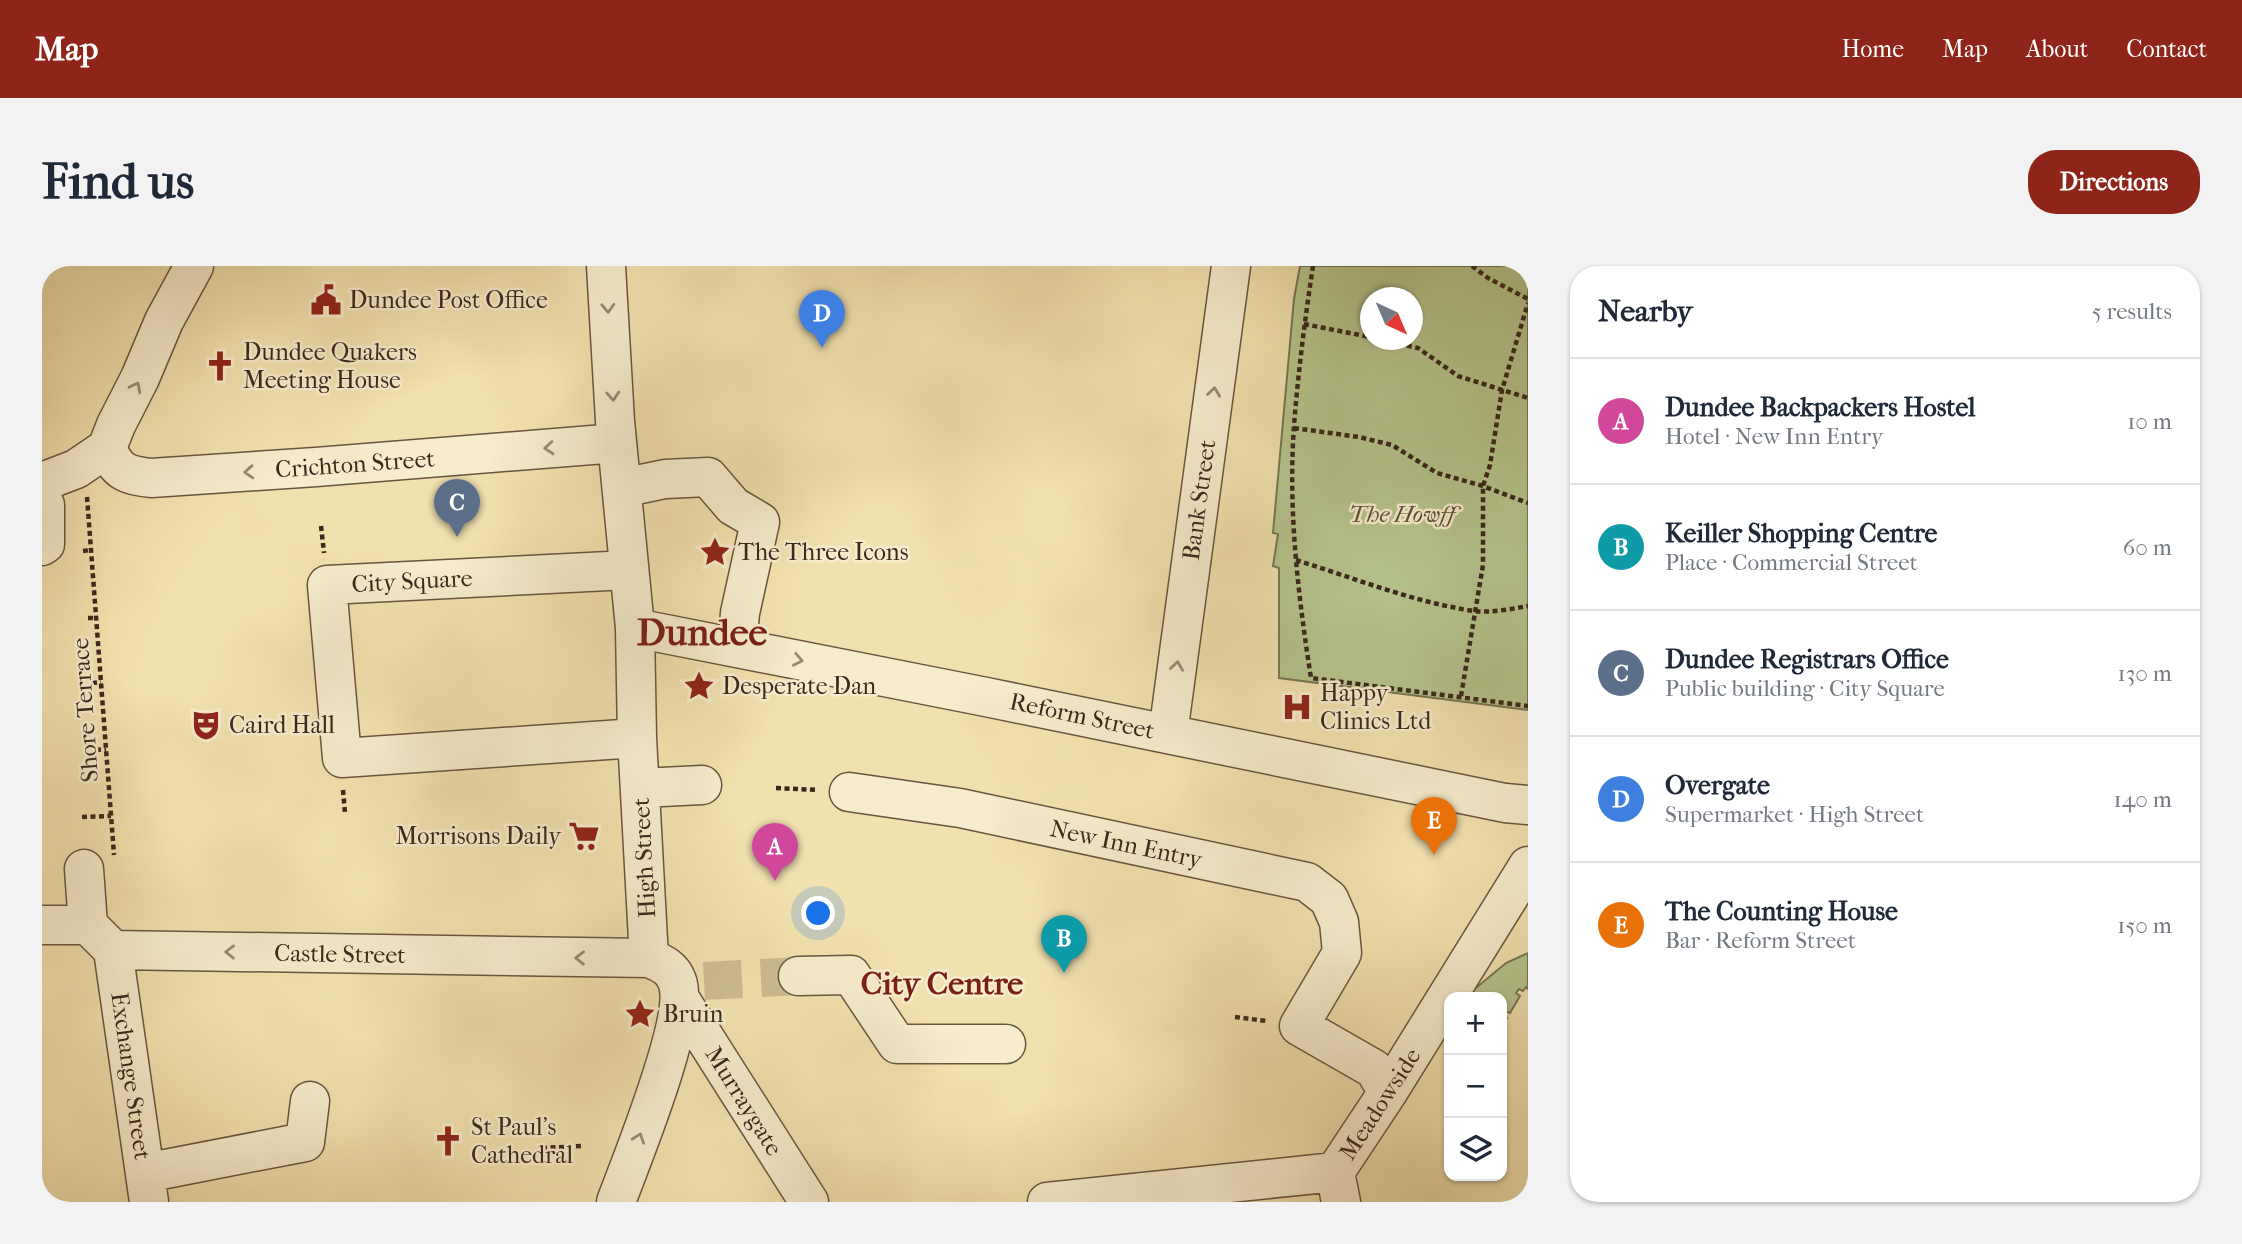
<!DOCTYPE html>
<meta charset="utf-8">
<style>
body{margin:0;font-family:"IM FELL French Canon",serif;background:#f2f2f3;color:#1f2937}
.controls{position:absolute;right:21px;bottom:21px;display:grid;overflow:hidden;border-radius:14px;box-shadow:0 2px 5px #0004}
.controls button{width:63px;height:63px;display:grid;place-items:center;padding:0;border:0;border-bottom:2px solid #e0e1e3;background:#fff;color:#1f2937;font:35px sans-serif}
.compass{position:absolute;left:1318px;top:21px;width:63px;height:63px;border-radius:50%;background:#fff;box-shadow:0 2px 5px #0004;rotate:136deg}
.you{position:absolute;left:777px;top:648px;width:24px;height:24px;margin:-18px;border:5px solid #fff;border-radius:50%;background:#1a73e8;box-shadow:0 0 0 10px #1a73e833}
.badge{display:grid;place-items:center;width:46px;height:46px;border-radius:50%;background:#8f2418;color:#fff;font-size:23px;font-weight:700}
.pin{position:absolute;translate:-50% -58px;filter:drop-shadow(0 2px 4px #0008)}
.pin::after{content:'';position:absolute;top:37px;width:24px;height:21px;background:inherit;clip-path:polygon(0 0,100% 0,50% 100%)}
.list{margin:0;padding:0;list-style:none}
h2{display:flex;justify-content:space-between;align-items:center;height:91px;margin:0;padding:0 28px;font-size:30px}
h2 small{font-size:23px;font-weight:400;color:#747a83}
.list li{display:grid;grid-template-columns:46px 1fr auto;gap:21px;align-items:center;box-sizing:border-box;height:126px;padding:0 28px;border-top:2px solid #e0e1e3}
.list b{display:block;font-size:26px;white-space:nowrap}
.list p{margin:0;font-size:23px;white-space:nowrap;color:#747a83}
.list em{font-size:23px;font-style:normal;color:#747a83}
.icon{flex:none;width:38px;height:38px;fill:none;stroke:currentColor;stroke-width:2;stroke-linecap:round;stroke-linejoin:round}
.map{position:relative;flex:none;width:1486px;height:936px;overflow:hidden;border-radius:28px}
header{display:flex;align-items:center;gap:42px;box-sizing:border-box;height:98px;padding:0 35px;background:#8f2418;color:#fff}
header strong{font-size:33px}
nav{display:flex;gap:38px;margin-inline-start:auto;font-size:24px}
.intro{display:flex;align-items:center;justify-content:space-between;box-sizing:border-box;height:168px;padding:0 42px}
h1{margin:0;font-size:49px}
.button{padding:18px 32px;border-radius:28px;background:#8f2418;color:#fff;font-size:24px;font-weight:700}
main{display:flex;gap:42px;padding:0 42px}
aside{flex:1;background:#fff;border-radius:28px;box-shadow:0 2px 5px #0004}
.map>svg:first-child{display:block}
</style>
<header>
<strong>Map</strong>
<nav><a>Home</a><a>Map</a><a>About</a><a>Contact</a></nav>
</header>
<div class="intro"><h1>Find us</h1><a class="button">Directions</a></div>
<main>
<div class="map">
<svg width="1486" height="936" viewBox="0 0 1486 936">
<rect width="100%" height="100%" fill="#f2e1b0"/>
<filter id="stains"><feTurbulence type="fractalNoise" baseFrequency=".00286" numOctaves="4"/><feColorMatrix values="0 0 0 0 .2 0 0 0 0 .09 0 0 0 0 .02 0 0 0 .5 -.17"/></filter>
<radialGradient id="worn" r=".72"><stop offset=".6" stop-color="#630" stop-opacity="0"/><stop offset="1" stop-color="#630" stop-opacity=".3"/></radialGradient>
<!-- green -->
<path fill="#b6c48e" stroke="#787655" stroke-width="2" fill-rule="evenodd" d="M1258,0H1486V444L1237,412V302L1231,300L1236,268L1231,267L1252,33ZM1328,32H1370V74H1328Z
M1486,687V723L1484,721L1481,725L1477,723L1474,727L1478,730L1468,747L1463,745L1461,749L1465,752L1460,760V731H1423L1464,697Z"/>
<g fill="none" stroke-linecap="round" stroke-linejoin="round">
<!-- minor-tunnel -->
<path stroke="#cdbc92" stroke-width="38" stroke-dasharray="38 19" stroke-linecap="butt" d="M662,715L756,710"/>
<!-- minor casing -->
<g stroke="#685641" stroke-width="41">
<path id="minor" d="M564,0L573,155L593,362L595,472L607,692
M65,182C75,206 84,209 109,212L274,201L575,177
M0,216L34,203L65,182L74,159L98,112L122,55L152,0
M580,222L623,213L666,211L691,240L718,256L698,347L695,382
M0,233L3,239V278L0,280
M587,304L285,319L300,492L595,472
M593,362L944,431L1463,537L1486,539
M1126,468L1189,0
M599,522L660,519
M807,526L918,542L1265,616L1287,633L1297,656L1300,687L1257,760L1332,803L1346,826
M42,603L46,659
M0,659H46L71,684L607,692C619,697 630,701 635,715C649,751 589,895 574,936
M71,684L107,936
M756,710L809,709L855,778H964
M638,733L767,936
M103,907L263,876L268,835
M1005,936L1293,906
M1299,936L1293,906L1346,826L1486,600"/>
</g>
<!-- path -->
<path stroke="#3a281c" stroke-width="4.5" stroke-dasharray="5 3.5" stroke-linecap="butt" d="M1271,0C1263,53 1256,107 1252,160C1246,244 1256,329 1269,412L1486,440
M1430,0L1446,12L1486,33
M1262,58L1328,71
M1340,74L1376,82L1416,110L1486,132
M1252,162L1317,171L1350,179L1395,207L1441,220L1486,237
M45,231L72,589
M279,260L282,287
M41,285L49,284
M1254,294C1312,312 1371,336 1432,345C1449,347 1469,343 1486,340
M46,352H54
M50,417L59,416
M1419,430L1441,299V220L1448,199L1460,124L1486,37
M54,484L64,483
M734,522L776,524
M301,524L303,547
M40,551L69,550
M1193,751L1225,755
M500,882L540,880"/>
<!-- minor -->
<use href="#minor" stroke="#f7eccc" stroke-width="38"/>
</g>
<!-- one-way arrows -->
<defs><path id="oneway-chevron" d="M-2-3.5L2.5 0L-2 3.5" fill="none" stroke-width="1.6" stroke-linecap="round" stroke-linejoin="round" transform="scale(1.75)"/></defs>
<g stroke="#988a74">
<use href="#oneway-chevron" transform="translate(566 42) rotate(88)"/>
<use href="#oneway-chevron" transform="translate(94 121) rotate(-63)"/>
<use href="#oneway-chevron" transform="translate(1172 126) rotate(-82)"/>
<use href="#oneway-chevron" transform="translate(571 130) rotate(86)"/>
<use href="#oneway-chevron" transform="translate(507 182) rotate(175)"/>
<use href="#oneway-chevron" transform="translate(207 206) rotate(176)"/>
<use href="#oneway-chevron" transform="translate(756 394) rotate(11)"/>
<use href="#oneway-chevron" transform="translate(1135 400) rotate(-82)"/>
<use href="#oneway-chevron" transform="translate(188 686) rotate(-179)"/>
<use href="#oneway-chevron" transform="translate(538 692) rotate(-179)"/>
<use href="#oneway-chevron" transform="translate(597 872) rotate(-70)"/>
</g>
<!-- icons -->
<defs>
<g id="civic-bare" transform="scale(2.415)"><path d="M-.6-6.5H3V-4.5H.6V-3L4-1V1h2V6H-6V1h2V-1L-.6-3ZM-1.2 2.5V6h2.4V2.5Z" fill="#8f2418" stroke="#f7eccc" stroke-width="2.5" paint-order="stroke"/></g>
<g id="church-bare" transform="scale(2.415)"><path d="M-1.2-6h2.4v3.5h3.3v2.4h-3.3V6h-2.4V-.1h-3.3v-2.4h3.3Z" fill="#8f2418" stroke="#f7eccc" stroke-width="2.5" paint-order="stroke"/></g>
<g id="sight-bare" transform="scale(2.415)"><path d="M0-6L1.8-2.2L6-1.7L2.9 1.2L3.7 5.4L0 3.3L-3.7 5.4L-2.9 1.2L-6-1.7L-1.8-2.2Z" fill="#8f2418" stroke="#f7eccc" stroke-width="2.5" paint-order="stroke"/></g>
<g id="hospital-bare" transform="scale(2.415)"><path d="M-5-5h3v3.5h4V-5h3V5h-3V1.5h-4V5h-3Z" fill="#8f2418" stroke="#f7eccc" stroke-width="2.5" paint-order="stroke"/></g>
<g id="theatre-bare" transform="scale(2.415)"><path d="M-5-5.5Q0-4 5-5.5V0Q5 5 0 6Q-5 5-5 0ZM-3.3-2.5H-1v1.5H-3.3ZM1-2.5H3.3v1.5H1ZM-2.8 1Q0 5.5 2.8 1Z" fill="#8f2418" stroke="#f7eccc" stroke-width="2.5" paint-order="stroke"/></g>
<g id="supermarket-bare" transform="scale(2.415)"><path d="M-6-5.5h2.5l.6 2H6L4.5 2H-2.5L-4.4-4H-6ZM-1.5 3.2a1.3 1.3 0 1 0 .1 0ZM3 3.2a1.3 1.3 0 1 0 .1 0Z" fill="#8f2418" stroke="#f7eccc" stroke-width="2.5" paint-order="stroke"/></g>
</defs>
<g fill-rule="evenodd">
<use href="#civic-bare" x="284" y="34"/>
<use href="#church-bare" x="178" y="100"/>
<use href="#sight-bare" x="673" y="286"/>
<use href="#sight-bare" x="657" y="420"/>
<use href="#hospital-bare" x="1255" y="441"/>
<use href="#theatre-bare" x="164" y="459"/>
<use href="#supermarket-bare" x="542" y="570"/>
<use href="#sight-bare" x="598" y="748"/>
<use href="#church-bare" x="406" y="875"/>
</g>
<g text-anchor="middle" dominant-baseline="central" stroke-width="5" stroke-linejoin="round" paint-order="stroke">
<!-- poi labels -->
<g font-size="24" fill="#3a281c" stroke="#f7eccc" text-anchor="start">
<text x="307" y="34">Dundee Post Office</text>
<text x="201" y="86">Dundee Quakers<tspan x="201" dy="28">Meeting House</tspan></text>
<text x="696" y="286">The Three Icons</text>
<text x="680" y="420">Desperate Dan</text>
<text x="1278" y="427">Happy<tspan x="1278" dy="28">Clinics Ltd</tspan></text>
<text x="187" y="459">Caird Hall</text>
<text x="519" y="570" text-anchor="end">Morrisons Daily</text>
<text x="621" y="748">Bruin</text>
<text x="429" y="861">St Paul's<tspan x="429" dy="28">Cathedral</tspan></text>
</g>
<!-- street labels -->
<g font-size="24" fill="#3a281c" stroke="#f7eccc">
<text transform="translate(313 198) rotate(-4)">Crichton Street</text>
<text transform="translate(1157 234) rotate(-82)">Bank Street</text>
<text transform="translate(370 315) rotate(-3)">City Square</text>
<text transform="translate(43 444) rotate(-94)">Shore Terrace</text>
<text transform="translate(1040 450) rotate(12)">Reform Street</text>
<text transform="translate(1084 578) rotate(12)">New Inn Entry</text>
<text transform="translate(602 592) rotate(-93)">High Street</text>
<text transform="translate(298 688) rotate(1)">Castle Street</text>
<text transform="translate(89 810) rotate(82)">Exchange Street</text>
<text transform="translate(702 835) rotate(58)">Murraygate</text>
<text transform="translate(1338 838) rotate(-57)">Meadowside</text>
</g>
<!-- park labels -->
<g font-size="24" font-style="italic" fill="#594f38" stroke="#f7eccc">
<text x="1360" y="248">The Howff</text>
</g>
<!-- district labels -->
<g font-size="32" font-weight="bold" fill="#7a1f14" stroke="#f7eccc">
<text x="900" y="717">City Centre</text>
</g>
<!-- town labels -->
<g font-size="38" font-weight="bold" fill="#7a1f14" stroke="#f7eccc">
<text x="660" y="366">Dundee</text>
</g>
</g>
<rect width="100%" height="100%" filter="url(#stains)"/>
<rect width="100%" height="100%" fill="url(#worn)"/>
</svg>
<div class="controls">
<button>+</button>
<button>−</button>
<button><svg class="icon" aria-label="layers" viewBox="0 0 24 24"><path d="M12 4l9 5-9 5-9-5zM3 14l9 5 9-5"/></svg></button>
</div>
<svg class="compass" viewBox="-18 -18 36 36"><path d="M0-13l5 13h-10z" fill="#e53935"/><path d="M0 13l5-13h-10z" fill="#747a83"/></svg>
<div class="you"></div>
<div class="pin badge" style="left:733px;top:615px;background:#d1479c">A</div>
<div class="pin badge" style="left:1022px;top:707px;background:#0f9aa8">B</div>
<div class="pin badge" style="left:415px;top:271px;background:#5c6f8a">C</div>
<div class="pin badge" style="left:780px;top:82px;background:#3f7fe0">D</div>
<div class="pin badge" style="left:1392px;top:589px;background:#e8710a">E</div>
</div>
<aside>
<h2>Nearby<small>5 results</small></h2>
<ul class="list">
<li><span class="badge" style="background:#d1479c">A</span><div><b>Dundee Backpackers Hostel</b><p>Hotel · New Inn Entry</p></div><em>10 m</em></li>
<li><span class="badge" style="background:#0f9aa8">B</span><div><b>Keiller Shopping Centre</b><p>Place · Commercial Street</p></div><em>60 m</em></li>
<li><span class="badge" style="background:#5c6f8a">C</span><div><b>Dundee Registrars Office</b><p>Public building · City Square</p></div><em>130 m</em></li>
<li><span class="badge" style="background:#3f7fe0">D</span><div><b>Overgate</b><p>Supermarket · High Street</p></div><em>140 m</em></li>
<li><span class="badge" style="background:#e8710a">E</span><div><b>The Counting House</b><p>Bar · Reform Street</p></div><em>150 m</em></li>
</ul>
</aside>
</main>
